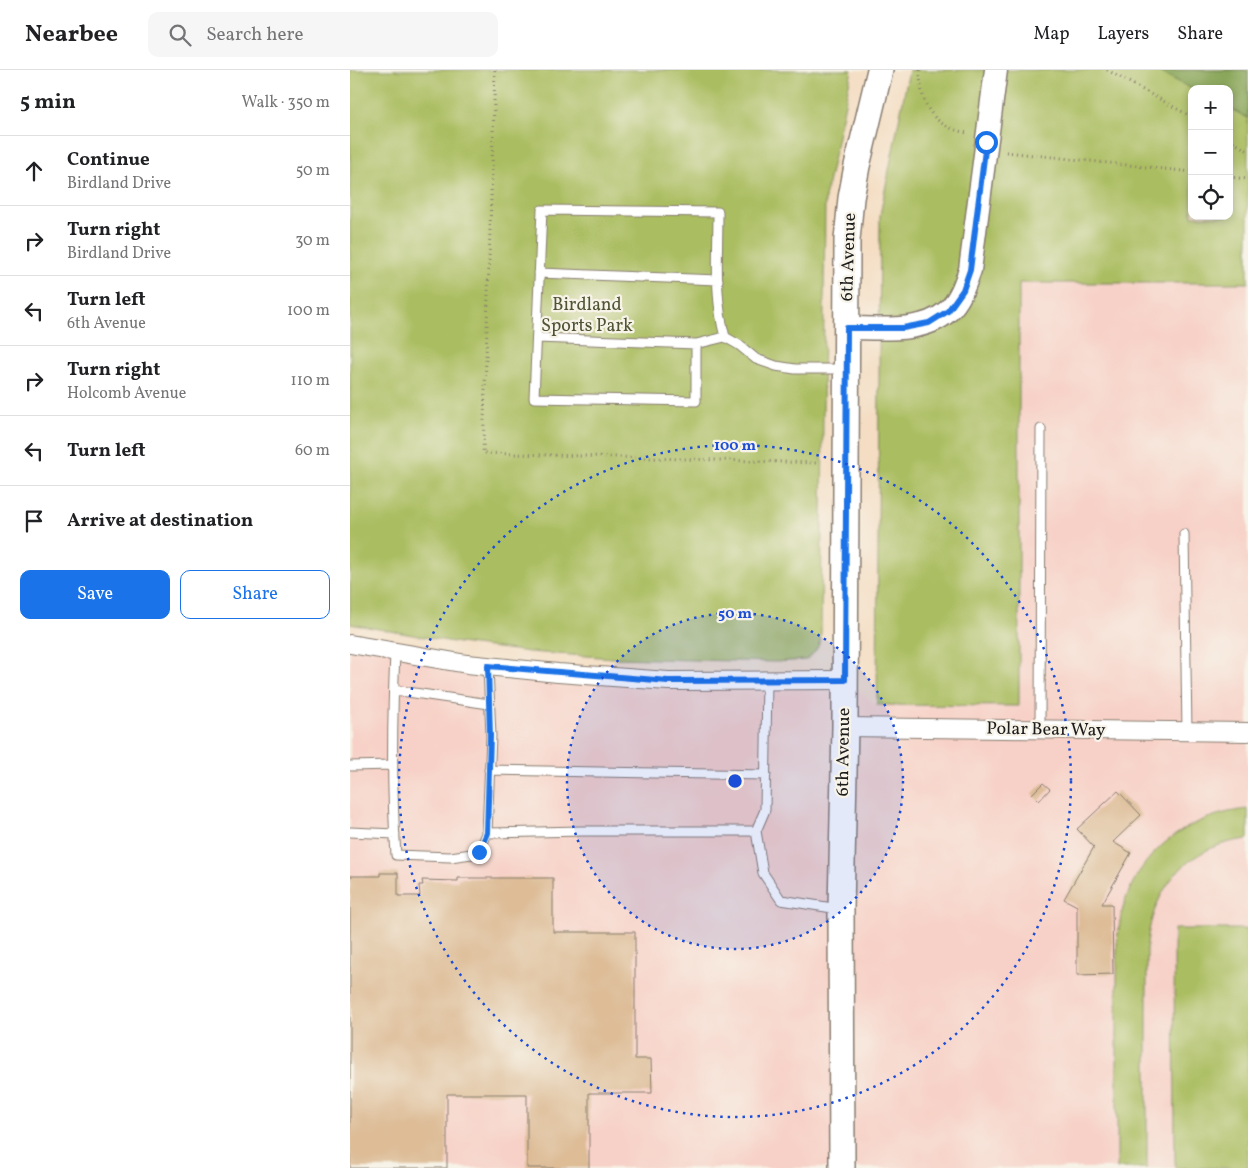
<!DOCTYPE html>
<meta charset="utf-8">
<style>
body{margin:0;font-family:Vollkorn,serif;background:#f6f6f6;color:#202124}
.controls{position:absolute;right:15px;top:15px;display:grid;overflow:hidden;border-radius:10px;box-shadow:0 2px 8px #0003}
.controls button{width:45px;height:45px;display:grid;place-items:center;padding:0;border:0;border-bottom:1px solid #e0e0e0;background:#fff;color:#202124;font:25px sans-serif}
.stop{position:absolute;width:15px;height:15px;margin:-11px;border:4px solid #1a73e8;border-radius:50%;background:#fff}
.stop.end{background:#1a73e8;border-color:#fff;box-shadow:0 1px 5px #0008}
.list{margin:0;padding:0;list-style:none}
h2{display:flex;justify-content:space-between;align-items:center;height:65px;margin:0;padding:0 20px;font-size:21px}
h2 small{font-size:16px;font-weight:400;color:#757577}
.list li{display:grid;grid-template-columns:32px 1fr auto;gap:15px;align-items:center;box-sizing:border-box;height:70px;padding:0 20px;border-top:1px solid #e0e0e0}
.list b{display:block;font-size:19px;white-space:nowrap}
.list p{margin:0;font-size:16px;white-space:nowrap;color:#757577}
.list em{font-size:16px;font-style:normal;color:#757577}
.actions{display:flex;gap:10px;padding:15px 20px}
.actions a{flex:1;padding:11px 0;border:1px solid #1a73e8;border-radius:10px;text-align:center;font-size:18px;color:#1a73e8}
.actions .main{background:#1a73e8;color:#fff}
.icon{flex:none;width:28px;height:28px;fill:none;stroke:currentColor;stroke-width:2;stroke-linecap:round;stroke-linejoin:round}
.map{position:relative;flex:none;width:898px;height:1098px;overflow:hidden}
header{display:flex;align-items:center;gap:30px;box-sizing:border-box;height:70px;padding:0 25px;background:#fff;border-bottom:1px solid #e0e0e0}
header strong{font-size:24px}
nav{display:flex;gap:28px;margin-inline-start:auto;font-size:18px}
.search{width:350px;height:45px;background:#f6f6f6;display:flex;align-items:center;gap:12px;box-sizing:border-box;padding:0 18px;border-radius:10px;color:#757577;font-size:19px}
main{display:flex}
aside{flex:1;background:#fff}
.map>svg:first-child{display:block}
</style>
<header>
<strong>Nearbee</strong>
<div class="search"><svg class="icon" aria-label="search" viewBox="0 0 24 24"><circle cx="10" cy="10" r="6"/><path d="M15 15l6 6"/></svg>Search here</div>
<nav><a>Map</a><a>Layers</a><a>Share</a></nav>
</header>
<main>
<aside>
<h2>5 min<small>Walk · 350 m</small></h2>
<ul class="list">
<li><svg class="icon" aria-label="ahead" viewBox="0 0 24 24"><path d="M12 20V5M6 11l6-6 6 6"/></svg><div><b>Continue</b><p>Birdland Drive</p></div><em>50 m</em></li>
<li><svg class="icon" aria-label="right" viewBox="0 0 24 24"><path d="M7 20v-9h11M14 6l5 5-5 5"/></svg><div><b>Turn right</b><p>Birdland Drive</p></div><em>30 m</em></li>
<li><svg class="icon" aria-label="left" viewBox="0 0 24 24"><path d="M17 20v-9H6M10 6l-5 5 5 5"/></svg><div><b>Turn left</b><p>6th Avenue</p></div><em>100 m</em></li>
<li><svg class="icon" aria-label="right" viewBox="0 0 24 24"><path d="M7 20v-9h11M14 6l5 5-5 5"/></svg><div><b>Turn right</b><p>Holcomb Avenue</p></div><em>110 m</em></li>
<li><svg class="icon" aria-label="left" viewBox="0 0 24 24"><path d="M17 20v-9H6M10 6l-5 5 5 5"/></svg><div><b>Turn left</b></div><em>60 m</em></li>
<li><svg class="icon" aria-label="arrive" viewBox="0 0 24 24"><path d="M6 21V4h12l-3 4 3 4H6"/></svg><div><b>Arrive at destination</b></div></li>
</ul>
<div class="actions"><a class="main">Save</a><a>Share</a></div>
</aside>
<div class="map">
<svg width="898" height="1098" viewBox="0 0 898 1098">
<rect width="100%" height="100%" fill="#f7f3e8"/>
<filter id="ink" filterUnits="userSpaceOnUse"><feTurbulence type="fractalNoise" baseFrequency=".02" numOctaves="2"/><feDisplacementMap in="SourceGraphic" scale="10" xChannelSelector="R" yChannelSelector="G"/><feConvolveMatrix kernelMatrix="1 2 1 2 8 2 1 2 1" color-interpolation-filters="sRGB"/></filter>
<filter id="wash" filterUnits="userSpaceOnUse"><feTurbulence type="fractalNoise" baseFrequency=".0096" numOctaves="4" result="noise"/><feDisplacementMap in="SourceGraphic" scale="20" xChannelSelector="R" yChannelSelector="G"/><feGaussianBlur stdDeviation="1.12" result="paint"/><feColorMatrix in="noise" values="0 0 0 0 0 0 0 0 0 0 0 0 0 0 0 0 0 1.4 0 .05"/><feComposite in="paint" operator="in"/></filter>
<g filter="url(#wash)">
<rect width="100%" height="100%" fill="#f4ddc2"/>
<!-- built -->
<path fill="#f7d1c7" d="M669,213H898V1098H0V574L117,594L495,610L527,635L668,636Z"/>
<!-- green -->
<path fill="#aabd60" stroke="#636c3e" fill-rule="evenodd" d="M0,0H502L475,128L471,563C470,576 466,582 456,590L425,592L264,588L179,582L109,573L0,554Z
M559,0H898V213H669V636L527,635L530,145ZM842,19H879V146H842Z
M898,739V769C838,775 804,816 797,873V1098H767V871C769,856 771,841 777,826C796,775 845,744 898,739Z
M824,859H898V1098H825Z"/>
<!-- forest -->
<path fill="#87a456" stroke="#526039" d="M806,0H898V48L879,38V19H842Z"/>
<g id="blocks">
<!-- building -->
<path fill="#ddbc96" d="M693,713L700,719L689,731L682,724Z
M768,721L791,745L763,772L781,783L752,834H762L763,904L727,905V836L714,829L744,777L727,759Z
M30,803H48V826H70L69,815H73L72,810L108,811V808H203V862H285V989H301L302,1023H239V1098H177V1024H97V1098H0V806H30Z"/>
</g>
</g>
<g filter="url(#ink)">
<use href="#blocks" fill-opacity="0" stroke="#887c6f" stroke-width="1"/>
<g fill="none" stroke-linecap="round" stroke-linejoin="round">
<!-- service casing -->
<g stroke="#887c6f" stroke-width="11">
<path id="service" d="M189,203L368,210
M375,267L346,274V331L184,328L192,140L368,142C368,184 364,227 375,267L389,275L406,289L426,296L445,299H496
M187,268L346,274
M834,464L837,662
M45,583C42,650 41,718 46,785L100,787L129,783L137,763L141,666L138,597
M417,610L415,740L406,761L413,803L431,830L489,839
M44,620L139,634
M690,660L691,359
M0,696L43,695
M139,700L416,705
M0,762L45,764
M137,763L232,761H406"/>
</g>
<!-- minor casing -->
<g stroke="#887c6f" stroke-width="20">
<path id="minor" d="M0,574L117,594L208,603L318,611L495,610
M495,657L898,662"/>
</g>
<!-- tertiary casing -->
<g stroke="#887c6f" stroke-width="25">
<path id="tertiary" d="M497,258C529,258 573,264 598,241C610,230 615,214 620,200L646,0"/>
</g>
<!-- secondary casing -->
<g stroke="#887c6f" stroke-width="28">
<path id="secondary" d="M492,1098L491,839L495,657L497,170L501,128L507,96L530,0"/>
</g>
<!-- path -->
<path stroke="#887c6f" stroke-width="3" stroke-dasharray="1 4" stroke-linecap="butt" d="M145,0L133,383L468,393
M570,0C570,35 582,56 617,63
M757,0L842,47
M879,69L898,81
M656,82L842,102
M879,107L898,109"/>
<!-- service -->
<use href="#service" stroke="#fff" stroke-width="9"/>
<!-- minor -->
<use href="#minor" stroke="#fff" stroke-width="18"/>
<!-- tertiary -->
<use href="#tertiary" stroke="#fff" stroke-width="22"/>
<!-- secondary -->
<use href="#secondary" stroke="#fff" stroke-width="25"/>
</g>
</g>
<g fill="none" stroke-linecap="round" stroke-linejoin="round" filter="url(#ink)">
<!-- route -->
<path stroke="#1a73e8" stroke-width="6" d="M129,782L137,763L140,666L138,596L318,611L495,610L497,258H553L579,253L598,241L613,220L620,200L636,72"/>
</g>
<!-- distance rings -->
<circle cx="385" cy="711" r="168" fill="#1d4ed8" fill-opacity=".12"/>
<g fill="none" stroke="#1d4ed8" stroke-width="2.5" stroke-dasharray="2.5 5">
<circle cx="385" cy="711" r="168"/>
<circle cx="385" cy="711" r="336"/>
</g>
<g text-anchor="middle" dominant-baseline="central" stroke-width="4.5" stroke-linejoin="round" paint-order="stroke">
<!-- street labels -->
<g font-size="18" fill="#1c1c1c" stroke="#f7f3e8">
<text transform="translate(499 187) rotate(-88)">6th Avenue</text>
<text transform="translate(696 660) rotate(1)">Polar Bear Way</text>
<text transform="translate(494 682) rotate(-89)">6th Avenue</text>
</g>
<!-- park labels -->
<g font-size="18" fill="#4e5434" stroke="#f7f3e8">
<text x="237" y="235">Birdland<tspan x="237" dy="21">Sports Park</tspan></text>
</g>
</g>
<circle cx="385" cy="711" r="8" fill="#1d4ed8" stroke="#f7f3e8" stroke-width="2.5"/>
<g font-size="15" text-anchor="middle" font-weight="bold" fill="#1d4ed8" stroke="#f7f3e8" stroke-width="4.5" stroke-linejoin="round" paint-order="stroke">
<text x="385" y="380">100 m</text>
<text x="385" y="548">50 m</text>
</g>
</svg>
<div class="controls">
<button>+</button>
<button>−</button>
<button><svg class="icon" aria-label="locate" viewBox="0 0 24 24"><circle cx="12" cy="12" r="6"/><path d="M12 2v4M12 18v4M2 12h4M18 12h4"/></svg></button>
</div>
<div class="stop" style="left:636px;top:72px"></div>
<div class="stop end" style="left:129px;top:782px"></div>
</div>
</main>
